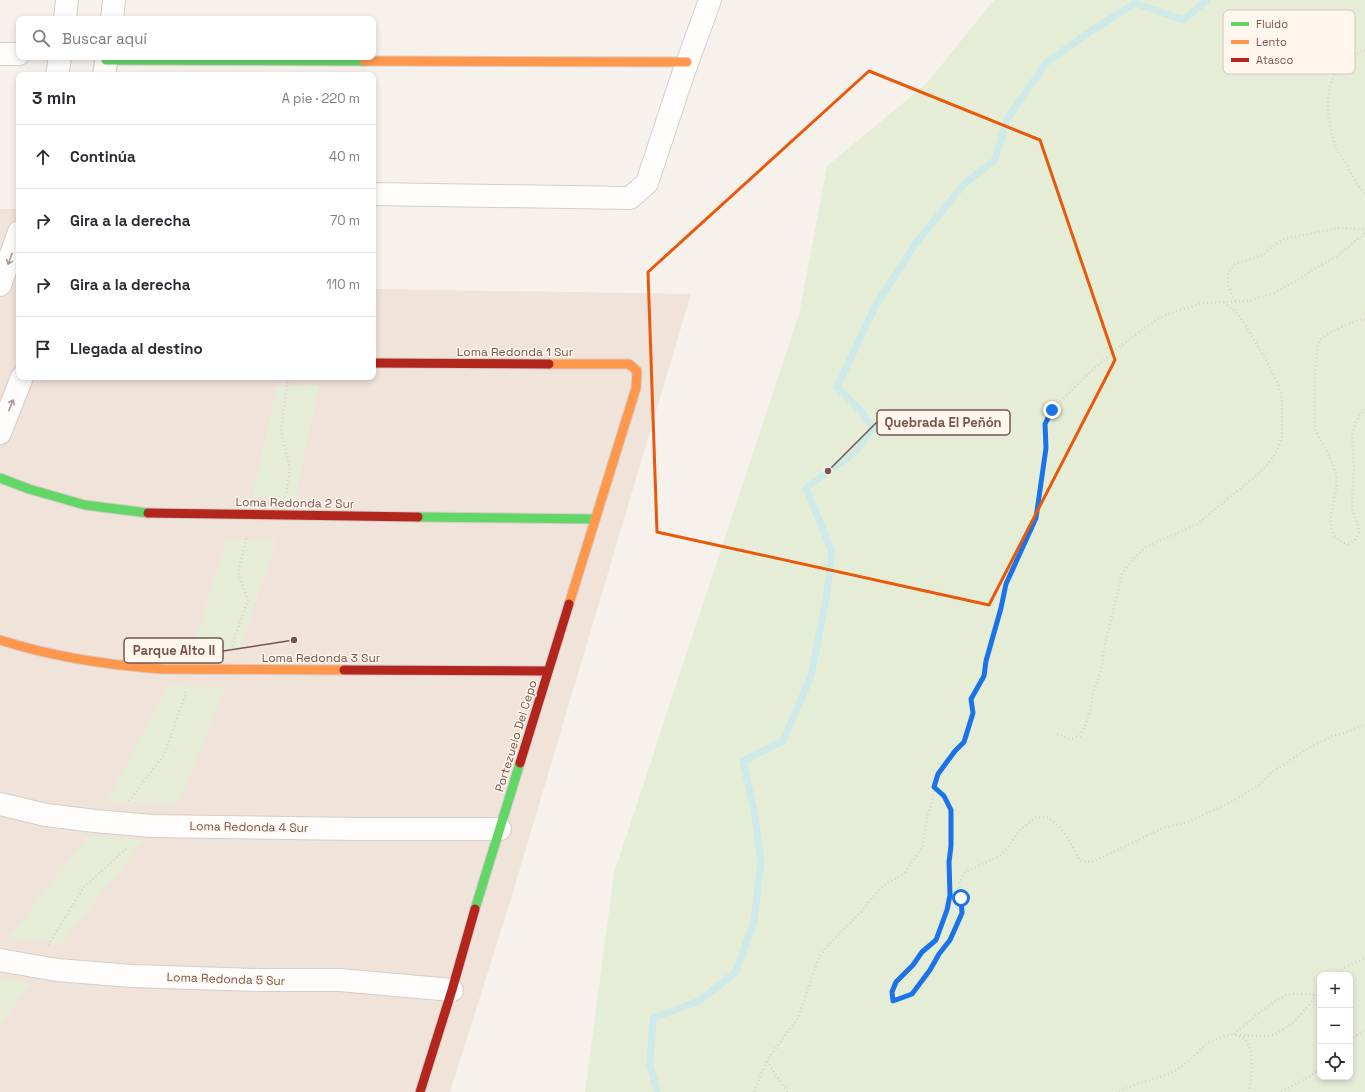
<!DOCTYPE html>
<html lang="es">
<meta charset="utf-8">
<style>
body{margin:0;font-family:"Space Grotesk",sans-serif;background:#f2f2f3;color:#2b2b33}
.controls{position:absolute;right:12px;bottom:12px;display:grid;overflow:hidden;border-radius:8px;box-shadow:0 2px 6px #0003}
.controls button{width:36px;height:36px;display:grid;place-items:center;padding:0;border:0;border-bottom:1px solid #e1e1e2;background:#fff;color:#2b2b33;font:20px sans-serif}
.stop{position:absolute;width:12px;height:12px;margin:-9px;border:3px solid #1a73e8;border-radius:50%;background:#fff}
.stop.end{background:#1a73e8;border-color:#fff;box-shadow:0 1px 4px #0008}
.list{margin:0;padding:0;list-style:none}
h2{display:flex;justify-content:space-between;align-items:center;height:52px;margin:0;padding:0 16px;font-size:17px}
h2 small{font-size:13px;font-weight:400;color:#7c7c81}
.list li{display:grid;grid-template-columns:26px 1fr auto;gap:12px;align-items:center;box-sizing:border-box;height:64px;padding:0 16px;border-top:1px solid #e1e1e2}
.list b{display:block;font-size:15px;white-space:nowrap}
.list em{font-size:13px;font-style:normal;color:#7c7c81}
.icon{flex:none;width:22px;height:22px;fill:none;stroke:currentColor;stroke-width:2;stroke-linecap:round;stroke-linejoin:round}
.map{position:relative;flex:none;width:1365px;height:1092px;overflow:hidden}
.search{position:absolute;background:#fff;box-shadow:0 2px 6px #0003;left:16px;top:16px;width:360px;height:44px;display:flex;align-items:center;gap:10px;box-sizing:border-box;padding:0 14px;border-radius:8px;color:#7c7c81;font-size:15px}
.panel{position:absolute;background:#fff;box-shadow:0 2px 6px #0003;left:16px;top:72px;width:360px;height:308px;border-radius:8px}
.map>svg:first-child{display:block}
</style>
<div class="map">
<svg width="1365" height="1092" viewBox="0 0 1365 1092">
<rect width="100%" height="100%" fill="#f7f1ec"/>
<!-- residential -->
<path fill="#f0e3d9" d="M0,209H19V377H373V289L691,294L510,902L450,1092H0Z"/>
<!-- green -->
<path fill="#e6edd7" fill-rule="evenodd" d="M994,0H1365V1092H585L614,873L799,314L827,166L926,84ZM1320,975H1350V1077H1320Z
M319,385L295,500L252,498L277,387Z
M227,540H276L240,650H192Z
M168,686L225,688L178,804L107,801Z
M88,836L144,840L61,944L9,937Z
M0,978L31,984L0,1024Z"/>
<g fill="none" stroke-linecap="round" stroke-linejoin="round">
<!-- stream -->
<path stroke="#cde9e8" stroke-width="7" d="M657,1092L650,1064L653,1018L699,1001L736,972L754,921L761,861L754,810L743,761L783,741L811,676L826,599L832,552L806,488L854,453L873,428L860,410L837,387L876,305L916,243L964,184L995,160L1007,119L1047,62L1091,31L1135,3L1183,20L1207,0"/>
<!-- street casing -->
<g stroke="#d6cdc8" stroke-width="24">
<path id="street" d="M65,19L67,0
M112,19L114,0
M0,54H19
M57,75L60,57
M104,75L107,57
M373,194L630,198L647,183L681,80L710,0
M0,285L19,232
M0,433L22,377
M0,804L46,815L95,821L152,826L357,829H500
M0,960L57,970L132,976L259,980H340L452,990"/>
</g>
<!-- fast casing -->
<g stroke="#d7cdc8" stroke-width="11">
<path id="fast" d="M106,60L364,61
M0,478L29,489L85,505L148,513
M418,517L595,519
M475,909L520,763"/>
</g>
<!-- slow casing -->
<g stroke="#d7cdc8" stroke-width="11">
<path id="slow" d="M364,61L687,62
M549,364H629L637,371L636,388L569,604
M0,640C53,657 107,665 162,669L344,670"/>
</g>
<!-- jam casing -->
<g stroke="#d7cdc8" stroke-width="11">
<path id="jam" d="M373,363L549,364
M148,513L418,517
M344,670L548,671
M520,763L569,604
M420,1092L452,990L475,909"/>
</g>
<!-- path -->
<path stroke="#dad0ce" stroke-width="2.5" stroke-dasharray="1 3" stroke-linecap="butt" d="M1365,50C1321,66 1323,109 1336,147C1337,152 1341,155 1344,160C1351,172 1355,184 1365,194
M1235,301L1228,285V273L1235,264L1263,255L1272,247L1284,239L1338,228L1365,229
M1365,319C1355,320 1328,332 1321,339C1320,341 1319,343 1318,345C1315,353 1313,422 1316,430C1321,445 1333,458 1336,475C1340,496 1315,537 1349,544L1355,540L1359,533L1358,527L1352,508L1354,464L1352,436L1356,421L1365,409
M286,493L290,469L281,430L288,377
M232,646L248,600L238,572L247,536
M1057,734L1071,739L1080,736L1085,726L1091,709L1092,696L1102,667L1104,649L1122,574L1133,559L1146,547L1197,524L1257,475L1269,463L1278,449L1282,436V399L1278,383L1267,362L1244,323L1236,312L1222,301
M934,788L944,796L951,810V846L949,862L950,895L947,910L936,940L922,952L913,965L896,982L892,992L893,1001L912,993L930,970L939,954L950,940L962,913L959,883L965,872L998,857L1005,851L1020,830L1036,817C1040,817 1045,816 1048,818C1063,825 1072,847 1080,861L1092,862L1163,828L1188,822L1231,802L1259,785L1272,772L1307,749L1332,736L1347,732L1365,724
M129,801L165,753L186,692
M48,945L84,887L127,848
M1335,975C1340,969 1357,962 1365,958
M1234,1034C1248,1023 1269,1003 1285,996C1294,992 1307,994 1316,995
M1240,1035C1251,1035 1264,1038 1275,1034C1294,1026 1307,1007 1320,991
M1350,1040L1365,1030
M754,1092L767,1060
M787,1092C781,1081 773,1072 767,1060L798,1018L819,957L828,945L862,911L874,895L887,883L904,874L923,846L927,816L932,804L933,787L938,774L948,759L964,742L973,713L971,699L983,676L986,661L1001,608L1006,584L1035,518L1040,496L1046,448L1045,424L1052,410L1086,376L1115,350L1160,317L1202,303L1249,301L1273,293L1302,278L1314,269L1337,256L1365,233
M1119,1092C1137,1082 1158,1080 1176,1070C1186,1065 1199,1050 1208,1043C1213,1040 1217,1039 1222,1037C1258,1024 1253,1071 1249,1092
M1281,1092L1312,1075L1320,1068"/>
<!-- street -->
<use href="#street" stroke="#fefdfc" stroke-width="22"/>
<!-- fast -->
<use href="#fast" stroke="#63d668" stroke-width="9"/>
<!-- slow -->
<use href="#slow" stroke="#ff974d" stroke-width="9"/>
<!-- jam -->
<use href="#jam" stroke="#b3261e" stroke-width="9"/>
</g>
<!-- one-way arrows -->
<defs><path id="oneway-shaft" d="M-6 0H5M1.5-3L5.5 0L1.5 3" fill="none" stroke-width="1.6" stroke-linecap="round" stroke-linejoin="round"/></defs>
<g stroke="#ac9892">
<use href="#oneway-shaft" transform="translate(10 259) rotate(110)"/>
<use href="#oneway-shaft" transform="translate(11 405) rotate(-69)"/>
</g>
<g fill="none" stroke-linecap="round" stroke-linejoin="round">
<!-- route -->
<path stroke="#1a73e8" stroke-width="5" d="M961,898L962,913L950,940L939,954L930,970L912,994L893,1001L892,992L896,982L913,965L922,952L936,940L947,910L950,895L949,862L951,846V810L944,796L934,787L938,774L955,751L964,742L973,713L971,699L984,676L986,661L1001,608L1006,584L1036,518L1046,448L1045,424L1052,410"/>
</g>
<!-- marked area -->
<path fill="none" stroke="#e8590c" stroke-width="3" stroke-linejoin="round" d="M869,71L1040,140L1115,360L989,605L657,532L648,272Z"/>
<g text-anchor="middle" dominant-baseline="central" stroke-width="3" stroke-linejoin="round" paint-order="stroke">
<!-- street labels -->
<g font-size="12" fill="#76554b" stroke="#fff6ed">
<text x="515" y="352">Loma Redonda 1 Sur</text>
<text transform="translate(295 503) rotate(1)">Loma Redonda 2 Sur</text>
<text x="321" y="658">Loma Redonda 3 Sur</text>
<text transform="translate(516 736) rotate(-73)">Portezuelo Del Cepo</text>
<text transform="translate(249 827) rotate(1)">Loma Redonda 4 Sur</text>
<text transform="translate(226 979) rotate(2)">Loma Redonda 5 Sur</text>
</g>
</g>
<!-- legend -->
<rect x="1223" y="10" width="132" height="64" rx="6" fill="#fff6ed" stroke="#d6c6bc" stroke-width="1"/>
<rect x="1231" y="22" width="18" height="4" fill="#63d668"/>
<rect x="1231" y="40" width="18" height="4" fill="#ff974d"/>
<rect x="1231" y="58" width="18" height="4" fill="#b3261e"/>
<g font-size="11" fill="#76554b">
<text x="1256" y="28">Fluido</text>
<text x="1256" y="46">Lento</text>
<text x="1256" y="64">Atasco</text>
</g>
<!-- callouts -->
<path fill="none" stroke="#76554b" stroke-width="1.5" d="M828 471L877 422M294 640L223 651"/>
<g fill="#76554b" stroke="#fff6ed" stroke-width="1.5">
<circle cx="828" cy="471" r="4"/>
<circle cx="294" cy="640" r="4"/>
</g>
<g fill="#fff6ed" stroke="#76554b" stroke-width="1.5">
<rect x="877" y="410" width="133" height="25" rx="4"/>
<rect x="124" y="638" width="99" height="25" rx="4"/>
</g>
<g font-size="13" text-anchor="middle" font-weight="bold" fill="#76554b">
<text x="943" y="427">Quebrada El Peñón</text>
<text x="174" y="655">Parque Alto II</text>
</g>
</svg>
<div class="controls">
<button>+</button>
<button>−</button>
<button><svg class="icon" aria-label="locate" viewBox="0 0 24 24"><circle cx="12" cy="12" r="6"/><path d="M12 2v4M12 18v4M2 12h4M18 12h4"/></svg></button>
</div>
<div class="stop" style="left:961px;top:898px"></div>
<div class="stop end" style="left:1052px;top:410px"></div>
<div class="search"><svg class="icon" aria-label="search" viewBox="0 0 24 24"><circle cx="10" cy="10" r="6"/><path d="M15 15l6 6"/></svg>Buscar aquí</div>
<section class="panel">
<h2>3 min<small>A pie · 220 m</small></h2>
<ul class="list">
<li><svg class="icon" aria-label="ahead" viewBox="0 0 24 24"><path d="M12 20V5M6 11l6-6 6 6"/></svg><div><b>Continúa</b></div><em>40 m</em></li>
<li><svg class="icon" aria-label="right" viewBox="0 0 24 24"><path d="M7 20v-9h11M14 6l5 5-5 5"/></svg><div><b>Gira a la derecha</b></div><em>70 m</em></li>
<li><svg class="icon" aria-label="right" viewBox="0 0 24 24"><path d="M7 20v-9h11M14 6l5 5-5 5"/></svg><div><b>Gira a la derecha</b></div><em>110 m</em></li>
<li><svg class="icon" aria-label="arrive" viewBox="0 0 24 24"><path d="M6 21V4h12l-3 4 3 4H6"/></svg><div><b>Llegada al destino</b></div></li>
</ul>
</section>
</div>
